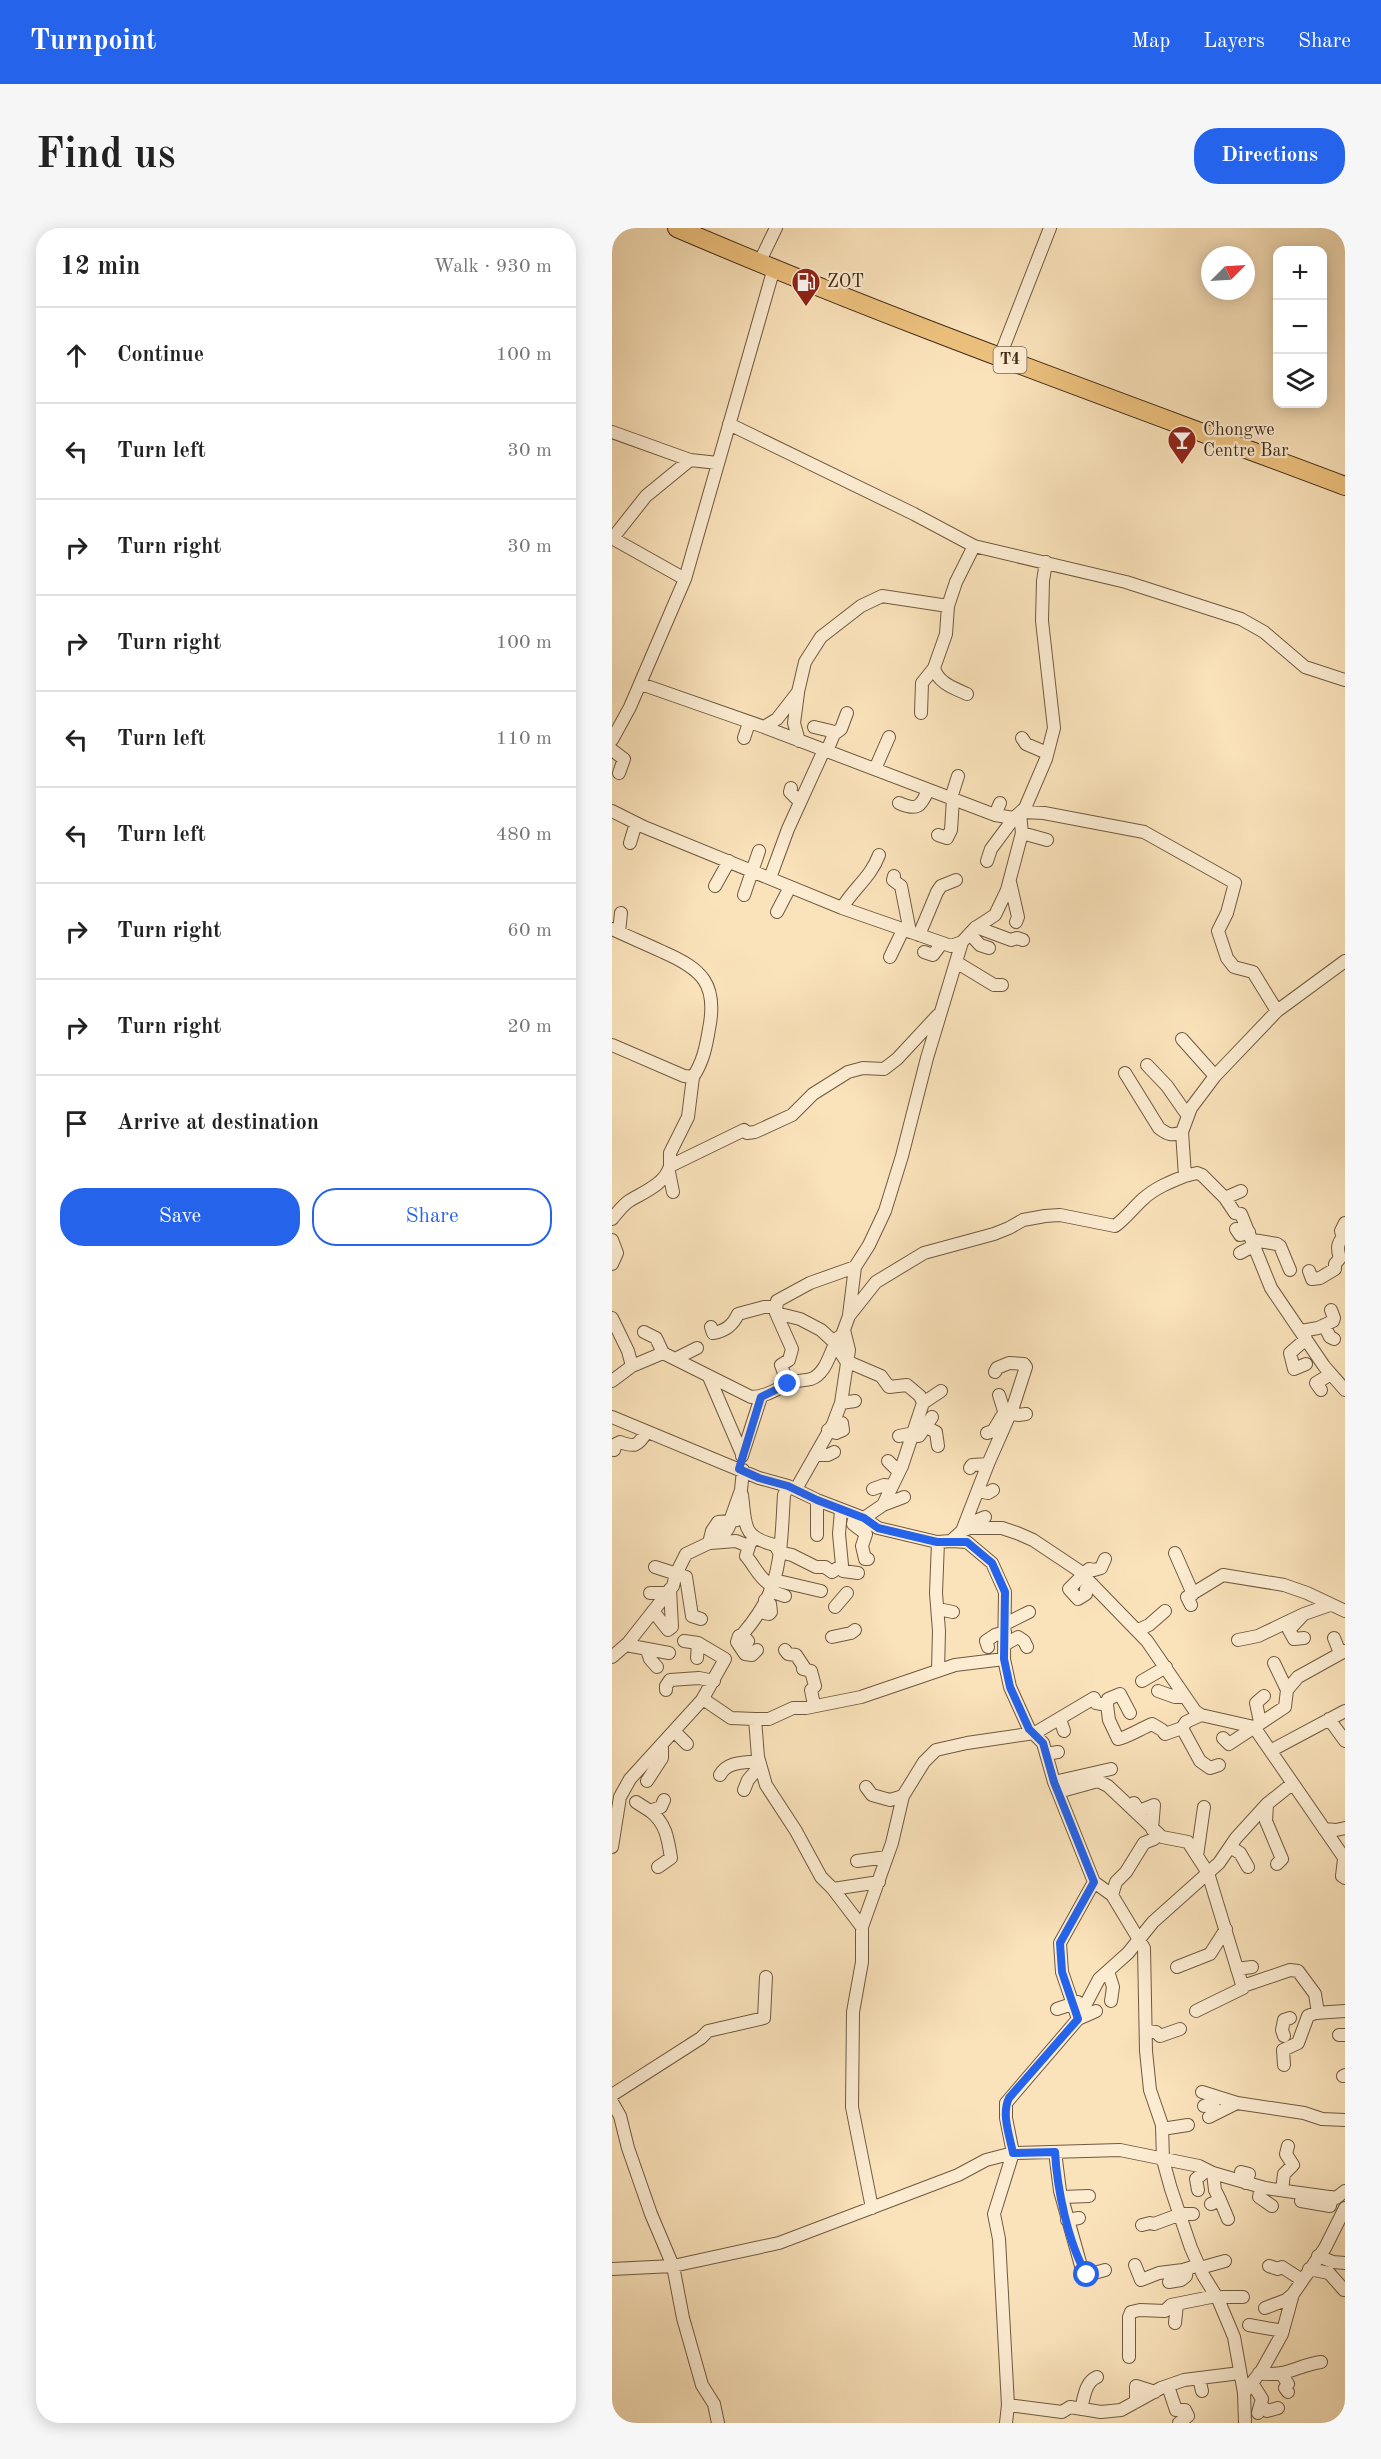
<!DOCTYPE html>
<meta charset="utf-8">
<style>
body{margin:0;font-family:"Old Standard TT",serif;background:#f6f6f6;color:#222}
.controls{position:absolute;right:18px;top:18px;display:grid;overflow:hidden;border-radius:12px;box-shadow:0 3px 15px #0003}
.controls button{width:54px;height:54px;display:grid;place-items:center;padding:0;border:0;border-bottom:2px solid #e0e0e0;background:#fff;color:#222;font:30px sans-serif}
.compass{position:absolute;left:589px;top:18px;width:54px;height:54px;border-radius:50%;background:#fff;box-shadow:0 3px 15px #0003;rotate:66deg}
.stop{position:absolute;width:18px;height:18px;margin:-14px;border:4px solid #2563eb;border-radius:50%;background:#fff}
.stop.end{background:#2563eb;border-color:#fff;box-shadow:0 2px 6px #0008}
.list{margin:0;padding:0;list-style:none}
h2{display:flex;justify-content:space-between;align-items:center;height:78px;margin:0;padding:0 24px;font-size:26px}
h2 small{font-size:20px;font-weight:400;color:#767676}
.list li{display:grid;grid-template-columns:39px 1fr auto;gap:18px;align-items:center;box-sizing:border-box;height:96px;padding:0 24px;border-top:2px solid #e0e0e0}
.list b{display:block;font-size:22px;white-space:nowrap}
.list em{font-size:20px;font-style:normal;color:#767676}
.actions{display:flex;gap:12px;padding:18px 24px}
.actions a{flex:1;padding:14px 0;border:2px solid #2563eb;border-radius:24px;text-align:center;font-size:21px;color:#2563eb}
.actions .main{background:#2563eb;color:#fff}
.icon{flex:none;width:33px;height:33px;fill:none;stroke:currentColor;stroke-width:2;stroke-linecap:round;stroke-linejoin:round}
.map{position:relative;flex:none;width:733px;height:2195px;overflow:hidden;border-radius:24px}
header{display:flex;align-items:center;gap:36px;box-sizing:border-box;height:84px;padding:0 30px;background:#2563eb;color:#fff}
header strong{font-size:28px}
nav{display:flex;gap:33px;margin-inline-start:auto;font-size:21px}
.intro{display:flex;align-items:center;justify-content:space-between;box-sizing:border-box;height:144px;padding:0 36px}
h1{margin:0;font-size:42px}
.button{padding:15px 27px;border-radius:24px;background:#2563eb;color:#fff;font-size:21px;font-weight:700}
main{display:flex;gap:36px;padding:0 36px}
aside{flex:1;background:#fff;border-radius:24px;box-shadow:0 3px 15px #0003}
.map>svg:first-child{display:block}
</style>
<header>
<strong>Turnpoint</strong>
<nav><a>Map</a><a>Layers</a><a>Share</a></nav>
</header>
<div class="intro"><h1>Find us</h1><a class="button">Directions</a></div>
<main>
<aside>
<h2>12 min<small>Walk · 930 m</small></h2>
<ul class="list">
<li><svg class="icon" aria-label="ahead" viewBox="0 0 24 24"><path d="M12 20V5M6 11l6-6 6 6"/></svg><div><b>Continue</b></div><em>100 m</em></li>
<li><svg class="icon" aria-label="left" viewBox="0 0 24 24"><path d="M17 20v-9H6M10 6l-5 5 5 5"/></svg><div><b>Turn left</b></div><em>30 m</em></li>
<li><svg class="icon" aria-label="right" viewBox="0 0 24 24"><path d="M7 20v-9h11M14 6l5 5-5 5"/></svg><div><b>Turn right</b></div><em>30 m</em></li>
<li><svg class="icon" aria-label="right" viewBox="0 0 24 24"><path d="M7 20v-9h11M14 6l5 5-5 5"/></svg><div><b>Turn right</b></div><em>100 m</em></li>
<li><svg class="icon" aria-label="left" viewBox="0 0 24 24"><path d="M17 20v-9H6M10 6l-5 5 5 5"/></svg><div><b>Turn left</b></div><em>110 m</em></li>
<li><svg class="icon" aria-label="left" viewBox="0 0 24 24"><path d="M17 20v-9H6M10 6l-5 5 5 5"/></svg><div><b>Turn left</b></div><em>480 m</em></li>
<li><svg class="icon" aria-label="right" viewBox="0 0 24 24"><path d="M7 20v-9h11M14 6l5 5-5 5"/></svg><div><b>Turn right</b></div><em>60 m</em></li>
<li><svg class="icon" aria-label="right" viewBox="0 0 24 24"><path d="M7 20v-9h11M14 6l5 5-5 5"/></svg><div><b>Turn right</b></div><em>20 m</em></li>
<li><svg class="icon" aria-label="arrive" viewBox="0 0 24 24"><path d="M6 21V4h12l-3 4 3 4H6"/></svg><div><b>Arrive at destination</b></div></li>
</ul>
<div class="actions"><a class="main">Save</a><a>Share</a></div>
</aside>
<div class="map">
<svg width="733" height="2195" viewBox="0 0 733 2195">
<rect width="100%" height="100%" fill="#fae2ba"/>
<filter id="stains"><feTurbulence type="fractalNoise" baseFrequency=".00333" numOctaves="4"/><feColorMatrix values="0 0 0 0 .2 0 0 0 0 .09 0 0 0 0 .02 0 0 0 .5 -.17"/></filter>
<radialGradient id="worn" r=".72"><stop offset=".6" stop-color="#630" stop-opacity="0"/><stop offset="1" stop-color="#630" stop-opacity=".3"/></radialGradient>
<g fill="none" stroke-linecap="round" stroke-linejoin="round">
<!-- minor casing -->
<g stroke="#6f5a40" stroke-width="14">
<path id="minor" d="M147,35L164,0
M388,128L438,0
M117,196L302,286L362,318L514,354L629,391L652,404L693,439L733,452
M0,204L78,232L106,235
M0,310L73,351
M0,311L34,268L78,232
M322,440C326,455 342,460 355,466
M29,456L152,499L383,587L402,590L413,580L434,531L442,500L430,393L431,353L434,334
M186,465L182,495L187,513
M309,485L310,455L322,440L334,406L336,378
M152,499L165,491L186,464L193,434L209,409L249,378L270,368L336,378L344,354L362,318
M202,499L219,503L222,506L215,523
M222,506L229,501L235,485
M132,510L137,495
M410,510L414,516L435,525
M0,512L18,479L73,351L162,40
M0,522L12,531L7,545
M263,541L277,509
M179,560L178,564L188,574
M339,570L346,548
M287,575C305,583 309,579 316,562
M0,583L32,599L230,680L339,718L350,714
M410,584L432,585L532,604L623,655L615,685L606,703L615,730L622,739L641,744L665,783
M383,587L388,575
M410,605L435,612
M326,607L335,610L339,602L341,571
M18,615L24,595
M375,633L379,621L402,590
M282,648L281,652L289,658L298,704
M158,650L176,601L212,522
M398,654L406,689L404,694
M103,658L117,633
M132,667L147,623
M230,680C241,661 259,649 267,627
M165,684L178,659
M364,699L399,712L405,710L411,712
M0,701C17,709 34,716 51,724C90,741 106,756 97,801C94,819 91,834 81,849L72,848L0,817
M7,704L9,685
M358,706L368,717L377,720
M307,707L325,664L329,658L344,652
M312,724L321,727L330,715
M278,729L291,702
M344,734L382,757H390
M570,811L603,848
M535,837L555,858L576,888
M513,845L547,900C556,907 560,908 570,904
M58,938V925L76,889L81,849
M57,944L61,964
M573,948L585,945L590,947L613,970L629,963
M613,970L623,985L629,986L659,1060L712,1138L733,1162
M0,991C5,985 11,977 17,973C32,964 53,956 58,938L132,902L135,905L143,904L180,887L201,866L236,844L251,840L272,841L285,831L326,787
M624,1001L628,1007L637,1004
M0,1012L5,1025L0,1036
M641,1012L665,1016L668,1018L678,1042
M628,1025L643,1017
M697,1043L700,1051L708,1050L723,1041V1036L728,1030C725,1021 725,1016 731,1009L729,1003L733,995
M164,1085L188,1091L209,1102L221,1113L234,1133L269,1148L277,1159L295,1157L308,1168L311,1175L290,1238L271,1277L252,1290
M237,1087L243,1039L257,1017L273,983L290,928L315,830L350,714L363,700L383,687L395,662L410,605L408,586
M0,1090L16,1123L20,1138L0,1153
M712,1097L718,1109L722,1111
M99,1099L101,1105C114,1103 121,1097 126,1086L152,1079H164
M689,1103L706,1100L721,1093L722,1090L719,1082
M32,1104L44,1110L51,1125
M694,1111L678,1125L682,1141L694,1136
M221,1113L230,1107L237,1088L264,1054L312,1025L382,1006L397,1000L411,992L433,988L448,987L503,998C514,990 521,980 531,971C543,960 558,954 573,948L570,904L579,880L603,848L665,783L733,733
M65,1130L85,1120
M20,1138L51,1125L139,1169C153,1169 163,1162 176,1156L169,1137L177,1132L180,1121L164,1085L165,1073L198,1055L243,1039
M97,1149L130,1226
M176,1156C184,1152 191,1153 199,1151C213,1146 217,1128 223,1116
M709,1162L704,1155L719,1146
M387,1167L392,1183L406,1187L414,1186
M229,1175L243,1173
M311,1175L329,1163
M0,1189L147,1250L176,1258L205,1272L252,1290L266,1300L325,1314L339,1313L350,1303L376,1236L401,1179L414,1139L412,1136L397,1135L385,1140L383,1144
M314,1199L324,1204L326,1218
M216,1202L224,1205L231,1202L230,1195
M375,1205L381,1203L390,1188
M287,1208L302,1205L307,1208L320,1189
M0,1221L2,1222L4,1216L8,1214C25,1220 25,1217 35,1204
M203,1227H216L222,1224
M130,1228L149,1169
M276,1233L283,1240L290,1238
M358,1240L360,1237L376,1236
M184,1261L221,1196L229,1175L237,1122L232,1102
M261,1261L272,1257L280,1258
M366,1263L376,1265L381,1262
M130,1267C134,1296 129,1309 163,1317L167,1324L180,1327L204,1339H213L220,1344L230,1337L227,1306L229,1282
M205,1272V1307
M271,1277L292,1269
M243,1287L241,1296L254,1306L250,1318L253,1331H256
M361,1294L373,1289
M350,1303L358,1300H390L405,1305L421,1312L466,1342L535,1413L583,1483L589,1487L642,1499L733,1631
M144,1310L138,1315L134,1328C142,1337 146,1348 156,1355L161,1354
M339,1313L355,1314L380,1335L393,1364L392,1431L398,1459L417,1501L431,1515L442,1554L482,1654L500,1667L532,1720L534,1823L538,1862L550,1897L551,1932L559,1961L579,2020L591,2047L606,2071L622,2109L632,2165L633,2195
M97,1315C106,1311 118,1304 118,1293L125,1292
M98,1315L124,1313L136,1318
M563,1325L581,1366
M43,1339L74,1349L80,1388L89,1391
M231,1343L246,1345
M162,1352L209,1363
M480,1356L474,1361V1366L466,1371L457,1361L477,1341L482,1342L489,1340L493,1331
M158,1363L173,1368
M38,1365H54
M579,1377L575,1369L611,1347L672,1357L695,1365L733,1383
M223,1379L235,1365
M326,1381L341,1384
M41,1383L56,1402L60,1399L58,1361
M147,1384L157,1386L159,1384L158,1376L153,1372
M393,1396L417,1384
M526,1402L537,1397L553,1383
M130,1407L127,1408L125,1414L133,1426L140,1427L145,1422
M220,1409L239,1405L243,1402
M692,1410L682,1411L677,1402L692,1386L718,1377
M722,1410L728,1425
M626,1412L646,1408L692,1386
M72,1413L86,1415
M14,1417L57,1425
M392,1417L406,1409L412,1413L415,1419
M376,1419L374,1413L383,1407L393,1404
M35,1422L38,1431L45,1439
M173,1422L176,1426L184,1427L192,1439L191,1441L199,1443L203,1458L199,1462L202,1477
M131,1423L136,1413L130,1407C142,1393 154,1376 160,1359C170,1331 170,1297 172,1267L176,1258
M0,1429L16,1415L61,1358L64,1346L74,1326L97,1315L100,1303L106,1294L118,1293L129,1262L131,1242
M662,1435L675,1462
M326,1443L327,1403L324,1365L326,1314
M530,1453L554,1439
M54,1462V1458L58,1452L87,1450L102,1453
M546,1463L563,1469H572
M91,1471L119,1490L143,1491L146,1529L154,1557L184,1603L209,1649L221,1661L250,1699
M495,1477L496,1471L508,1466L518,1485
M589,1487L574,1494L570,1500L588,1533L598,1540L607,1537
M143,1491H157L181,1480H194L249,1469L343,1437L392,1431
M448,1491L452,1503
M717,1491L733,1513
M648,1494L644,1475L652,1468
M63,1504L75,1516
M611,1510L617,1516L673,1479L675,1462L686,1449L733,1423
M660,1522L733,1483
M434,1526L446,1524
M108,1547C115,1533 133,1535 147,1533
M35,1553L50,1530V1516
M442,1554L499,1541
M254,1559L260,1567L278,1572L291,1568
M132,1562L136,1552L148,1538
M446,1564L486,1553L496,1558L550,1609L576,1614L596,1645L631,1760L584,1783
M24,1574L38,1583L49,1579L52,1572
M522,1575L527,1583L542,1577L540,1601
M655,1576L654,1593L670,1631L665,1636
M38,1583C54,1595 56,1611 59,1630L46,1639
M712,1601L724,1602L733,1600
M0,1619L8,1569L18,1551L90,1472L113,1431L86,1415L85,1430
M618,1619L628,1625L636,1639
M585,1628L592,1579
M732,1631L730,1648L733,1650
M245,1633L275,1629
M221,1661L267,1654
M500,1667L504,1654L514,1644L532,1615L542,1611L545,1605
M565,1739L598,1726L614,1701
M625,1741L640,1739
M496,1743L501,1759L499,1773
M631,1758L678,1742L686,1743L703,1766L706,1785
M445,1781L466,1774
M466,1791L450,1744L448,1715L482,1654
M466,1791L484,1783
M534,1803L544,1804L548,1808L568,1801
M727,1807H733
M672,1808L670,1802L672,1792L678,1790
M672,1837L671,1822L686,1815L696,1788L703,1785L733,1783
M731,1848L733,1847
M590,1864L625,1875
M0,1867L89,1810L96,1803L152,1790L154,1749
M0,1874L8,1888L16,1920L39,1986L61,2038L71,2090L90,2157L102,2176L106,2195
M592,1878L601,1875L605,1870
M597,1889L625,1875L692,1885L710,1891L733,1892
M550,1901L576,1897
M443,1924L448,1963L469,2038L475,2047L493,2042
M629,1944L637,1946L634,1955
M649,1959L647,1969L660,1978
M586,1962L584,1951L595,1942
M670,1962L672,1946L681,1937L674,1926L676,1918
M450,1969L477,1968
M608,1972L616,1991
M689,1973L718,1978L720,1969
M599,1976L608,1972L603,1962L601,1945
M260,1980L240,1879L241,1784L250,1734V1699L280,1615L291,1568L312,1534L324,1522L355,1515L423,1505L482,1470L484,1475L495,1477L497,1492L506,1511C514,1510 530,1500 540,1496L550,1502L553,1506L570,1500
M455,1992L467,1990
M530,1997L538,1995L542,1996L569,1986H581
M706,2028L721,2034L733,2035
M523,2037L529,2052L547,2045L571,2042L587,2037
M657,2038L666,2041L670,2039L690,2052
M588,2040L613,2033
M0,2041L61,2038L167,2015L346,1947L374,1932L401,1925L508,1922L587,1938L601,1945L653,1960L724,1970L733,1963
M697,2041L717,2045L732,2062
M557,2054L569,2052L574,2048L575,2041
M606,2071L610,2069H631
M653,2080L674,2072L681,2066
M563,2095L565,2076
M637,2097L671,2103
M517,2129V2089L519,2084L528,2082L553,2083L559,2077L604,2068
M647,2145C673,2150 686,2137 709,2134
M669,2145L676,2156L673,2160L676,2164
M587,2150L590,2163
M640,2155L650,2171L646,2185
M556,2158L564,2182H573L576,2188L567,2195
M632,2165L650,2142L670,2106L681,2066L713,2020L733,1980
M524,2174V2158L543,2164
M396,2177L450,2184L458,2179L489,2184L509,2182L549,2160L572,2152L628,2145
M649,2177L655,2183L666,2180
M469,2181C472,2170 473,2154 485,2149
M394,2195L396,2177L387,2011L382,1986L401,1925L394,1890V1875L466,1791L487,1751L516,1725L541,1694L607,1635L624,1610L655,1576L680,1556"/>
</g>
<!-- highway casing -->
<g stroke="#412c18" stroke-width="20">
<path id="highway" d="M65,0C284,94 510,174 733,258"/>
</g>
<!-- minor -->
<use href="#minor" stroke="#fcecd2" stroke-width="12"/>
<!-- highway -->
<use href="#highway" stroke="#edc17d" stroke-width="18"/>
</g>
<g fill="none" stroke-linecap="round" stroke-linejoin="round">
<!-- route -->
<path stroke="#2563eb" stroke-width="8" d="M176,1156L149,1169L127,1241L147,1250L176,1258L205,1272L252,1290L266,1300L325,1314H355L380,1335L393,1364L392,1431L398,1459L417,1501L431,1515L442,1554L482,1654L448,1715L450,1744L466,1791L397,1870C389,1886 398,1909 401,1925L443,1924C445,1960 456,2016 475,2047"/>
</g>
<!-- icons -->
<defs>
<g id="fuel-pin" transform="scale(1.5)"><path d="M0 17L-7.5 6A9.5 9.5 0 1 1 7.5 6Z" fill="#8f2418" stroke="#fcecd2"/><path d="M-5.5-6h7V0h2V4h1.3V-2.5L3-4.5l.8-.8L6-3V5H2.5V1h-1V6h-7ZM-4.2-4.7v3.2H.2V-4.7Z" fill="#fff"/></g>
<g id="bar-pin" transform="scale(1.5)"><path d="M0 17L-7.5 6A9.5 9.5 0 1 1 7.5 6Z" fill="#8f2418" stroke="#fcecd2"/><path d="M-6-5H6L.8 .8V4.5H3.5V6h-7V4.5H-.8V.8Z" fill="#fff"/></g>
</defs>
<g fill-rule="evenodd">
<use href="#fuel-pin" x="194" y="54"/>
<use href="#bar-pin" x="570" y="212"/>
</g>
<g text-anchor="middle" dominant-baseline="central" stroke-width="4.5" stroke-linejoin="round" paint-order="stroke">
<!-- shield labels -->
<rect fill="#fcecd2" stroke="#796650" stroke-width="1.5" x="381.5" y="119" width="33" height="26" rx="4.5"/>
<g font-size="16" font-weight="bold" fill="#412c18">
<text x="398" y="132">T4</text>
</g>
<!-- poi labels -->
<g font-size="18" fill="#412c18" stroke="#fcecd2" text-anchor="start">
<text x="215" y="54">ZOT</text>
<text x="591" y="202">Chongwe<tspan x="591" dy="21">Centre Bar</tspan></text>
</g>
</g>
<rect width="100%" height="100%" filter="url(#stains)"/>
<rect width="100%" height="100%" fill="url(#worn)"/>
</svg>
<div class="controls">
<button>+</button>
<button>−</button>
<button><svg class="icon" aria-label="layers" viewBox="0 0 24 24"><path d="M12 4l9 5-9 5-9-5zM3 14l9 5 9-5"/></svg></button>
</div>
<svg class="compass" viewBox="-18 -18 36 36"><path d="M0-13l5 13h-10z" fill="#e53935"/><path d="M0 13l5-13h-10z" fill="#767676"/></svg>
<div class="stop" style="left:475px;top:2047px"></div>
<div class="stop end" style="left:176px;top:1156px"></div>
</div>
</main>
